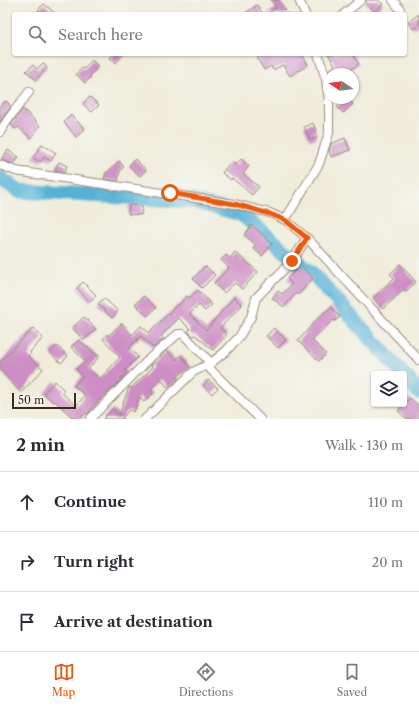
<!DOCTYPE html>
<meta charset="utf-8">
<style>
body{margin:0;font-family:"Libre Caslon Text",serif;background:#f7f7f7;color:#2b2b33}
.controls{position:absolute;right:12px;bottom:12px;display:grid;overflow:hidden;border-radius:4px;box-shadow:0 1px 3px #0004}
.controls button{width:36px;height:36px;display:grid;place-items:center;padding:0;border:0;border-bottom:1px solid #e1e1e2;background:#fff;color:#2b2b33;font:20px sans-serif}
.compass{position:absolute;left:323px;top:68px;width:36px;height:36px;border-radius:50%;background:#fff;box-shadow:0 1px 3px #0004;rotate:283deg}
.scale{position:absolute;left:12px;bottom:10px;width:64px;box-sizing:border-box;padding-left:4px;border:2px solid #3b2a1e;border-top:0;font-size:11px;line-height:14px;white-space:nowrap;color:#3b2a1e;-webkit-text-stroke:3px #f6f6f2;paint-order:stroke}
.stop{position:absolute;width:12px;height:12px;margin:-9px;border:3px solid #ea580c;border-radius:50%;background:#fff}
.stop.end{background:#ea580c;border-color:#fff;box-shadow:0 1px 4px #0008}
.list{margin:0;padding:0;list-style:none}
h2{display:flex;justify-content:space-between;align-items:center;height:52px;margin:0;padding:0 16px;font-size:17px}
h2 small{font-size:13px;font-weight:400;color:#7c7c81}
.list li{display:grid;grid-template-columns:26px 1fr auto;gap:12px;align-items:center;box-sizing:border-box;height:60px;padding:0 16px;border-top:1px solid #e1e1e2}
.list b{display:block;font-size:15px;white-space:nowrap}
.list em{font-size:13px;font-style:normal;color:#7c7c81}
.icon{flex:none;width:22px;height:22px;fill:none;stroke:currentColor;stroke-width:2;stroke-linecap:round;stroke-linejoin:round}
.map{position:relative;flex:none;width:419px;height:419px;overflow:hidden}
.search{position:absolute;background:#fff;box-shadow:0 1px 3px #0004;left:12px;right:12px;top:12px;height:44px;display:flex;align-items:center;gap:10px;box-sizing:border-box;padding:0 14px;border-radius:4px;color:#7c7c81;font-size:15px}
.sheet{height:232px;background:#fff}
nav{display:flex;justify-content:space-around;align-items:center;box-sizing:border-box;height:56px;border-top:1px solid #e1e1e2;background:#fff;font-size:11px;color:#7c7c81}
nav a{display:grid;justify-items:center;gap:2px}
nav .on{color:#ea580c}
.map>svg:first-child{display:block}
</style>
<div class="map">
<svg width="419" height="419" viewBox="0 0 419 419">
<rect width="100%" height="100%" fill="#f6f6f2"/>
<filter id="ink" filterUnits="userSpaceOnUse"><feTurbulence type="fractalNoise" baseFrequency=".025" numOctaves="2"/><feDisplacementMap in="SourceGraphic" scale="8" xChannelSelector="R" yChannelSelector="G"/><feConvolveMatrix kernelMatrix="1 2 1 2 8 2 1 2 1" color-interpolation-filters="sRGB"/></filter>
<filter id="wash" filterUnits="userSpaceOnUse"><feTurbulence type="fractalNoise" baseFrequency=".012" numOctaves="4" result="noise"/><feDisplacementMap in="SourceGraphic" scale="16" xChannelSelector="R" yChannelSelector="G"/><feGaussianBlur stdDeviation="0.9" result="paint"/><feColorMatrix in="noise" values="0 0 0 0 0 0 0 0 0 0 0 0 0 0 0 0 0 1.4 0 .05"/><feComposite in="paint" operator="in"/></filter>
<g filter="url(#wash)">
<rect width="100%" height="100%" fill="#efecd9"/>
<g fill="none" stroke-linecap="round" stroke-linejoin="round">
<!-- river -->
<path stroke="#57b2d5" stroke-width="15" d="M0,178L19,191L193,201L241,214L315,276L403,374
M404,375L419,392"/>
</g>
<g id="blocks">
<!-- building -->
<path fill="#cd8dc5" d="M271,0H279L288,14H267L276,8Z
M366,0H378L383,4L375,12L366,3Z
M44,4L56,14H42L38,10Z
M257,5L263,14H244Z
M419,14V25L413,29L408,22Z
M113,54H124L116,63L110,58Z
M263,54H302L308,65L290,76L283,65L273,70L271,66L264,70L257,58Z
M328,54H353L359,64L344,74H330L329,71L335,65Z
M92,60L98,66L90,76L91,77L85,83L76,74L82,68L84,69Z
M43,63L47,68L36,80L26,71L33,65L37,69Z
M90,97L99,105L92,112L83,104Z
M347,98L353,104L343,113L337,107Z
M6,101L11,106L0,122V106Z
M23,109L40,126L31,138L18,127L15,129L11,125Z
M71,115L85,129L76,137L64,122Z
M313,123L316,130L314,131L317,138L310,140L304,127Z
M345,138L350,150L331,157L329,151L331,144Z
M42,144L56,153L51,161L44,157L41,162L33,158Z
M8,150L19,157L14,164L1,160Z
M135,159L146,170L140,176L129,166Z
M241,159L249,166L243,174L259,187L252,195L232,178L231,180L222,173L231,162L236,165Z
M119,161L124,167L120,171L118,181L104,179L106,172L107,173Z
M59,162L67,166L64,173L55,170Z
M129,205L142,206L141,215L128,214Z
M252,225L272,244L262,256L253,248L256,245L244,235Z
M235,252L258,272L242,289L235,283L224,293L214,283L229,268L221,260L226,255L230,258Z
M400,264L416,282L406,291L404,289L383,309L373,298L394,278L390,274Z
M300,265L313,278L298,295L296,293L284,307L272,298L278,291L282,294L292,284L287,279Z
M205,266L215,275L202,288L193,279Z
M83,282L96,295L90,302L77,288Z
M198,290L212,305L205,311L199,305L190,314L206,330L234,297L242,305L220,328L227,334L213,350L195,335L193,336L188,331L190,329L179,318L161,336L164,339L153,348L141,336L129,348L138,357L125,370L127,372L121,380L105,396L104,395L87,414L86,413L80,419H74L55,401L53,402L44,393L55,381L64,390L62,393L76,406L85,395L74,386L82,376L76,369L85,361L71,347L79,340L99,357L88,369L100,379L120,357L103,339L107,334L108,336L122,323L132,335L141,326L149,333L178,304L179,305L187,296L189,298Z
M144,296L156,308L147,316L135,304Z
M104,298L118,311L112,318L98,304Z
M331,307L340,317L335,321L333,320L312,340L326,354L319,361L298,341L317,319Z
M84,317L96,329L84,340L72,328Z
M33,328L43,338L30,352L31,353L28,356L43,369L21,393L0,370V362Z
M274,328L286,340L278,348L266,336Z
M57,346L68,356L61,363L50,353Z
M167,350L176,360L181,355L190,367L177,377L178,379L168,388L161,379L150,389L153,393L144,402L139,397L134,412L129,410L122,418L124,419H103L112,409L119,415L129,387L131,388L153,367L151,365Z
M208,380L218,388L212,394L203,386Z
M410,398L419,406V419H407L398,411Z"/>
</g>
</g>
<g filter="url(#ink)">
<use href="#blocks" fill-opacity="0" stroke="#958b7c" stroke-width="1"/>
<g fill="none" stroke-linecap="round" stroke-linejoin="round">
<!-- minor casing -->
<g stroke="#958b7c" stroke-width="10">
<path id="minor" d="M299,0L305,14
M393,0L400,9
M344,14L361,0
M0,132L9,118L29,92
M0,165L16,171L235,204L270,213L285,220L319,164L329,133V102L326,79L318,54
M285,220L307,238L419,360
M206,365L260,419
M90,419L151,357L178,334H183L211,363
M145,419L193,372L211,363L226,351L239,337L251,317L256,298L292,261L307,238"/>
</g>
<!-- minor -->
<use href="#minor" stroke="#fff" stroke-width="8"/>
</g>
</g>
<g fill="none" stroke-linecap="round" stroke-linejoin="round" filter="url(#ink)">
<!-- route -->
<path stroke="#ea580c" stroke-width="5" d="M170,193L235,204L270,214L285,220L307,238L292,261"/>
</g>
</svg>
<div class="controls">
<button><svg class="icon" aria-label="layers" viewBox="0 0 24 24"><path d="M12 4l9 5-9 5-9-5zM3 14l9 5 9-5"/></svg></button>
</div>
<svg class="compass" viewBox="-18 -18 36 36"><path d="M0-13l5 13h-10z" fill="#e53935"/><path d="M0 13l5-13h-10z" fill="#7c7c81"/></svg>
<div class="scale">50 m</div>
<div class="stop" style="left:170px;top:193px"></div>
<div class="stop end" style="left:292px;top:261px"></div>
<div class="search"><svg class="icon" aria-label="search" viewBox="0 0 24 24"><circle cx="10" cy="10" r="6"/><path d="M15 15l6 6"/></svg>Search here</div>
</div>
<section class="sheet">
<h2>2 min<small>Walk · 130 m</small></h2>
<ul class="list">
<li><svg class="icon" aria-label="ahead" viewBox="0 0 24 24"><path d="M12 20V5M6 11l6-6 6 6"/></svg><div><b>Continue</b></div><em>110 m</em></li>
<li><svg class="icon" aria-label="right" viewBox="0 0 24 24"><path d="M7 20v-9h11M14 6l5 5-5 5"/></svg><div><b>Turn right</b></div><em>20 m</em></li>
<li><svg class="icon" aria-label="arrive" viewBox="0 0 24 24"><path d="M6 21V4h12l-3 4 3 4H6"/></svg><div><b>Arrive at destination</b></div></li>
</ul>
</section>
<nav>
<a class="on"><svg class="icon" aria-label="map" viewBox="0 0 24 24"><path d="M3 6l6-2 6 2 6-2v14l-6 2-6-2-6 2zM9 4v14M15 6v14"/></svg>Map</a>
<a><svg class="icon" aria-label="directions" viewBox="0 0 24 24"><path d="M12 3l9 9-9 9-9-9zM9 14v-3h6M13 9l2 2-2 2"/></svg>Directions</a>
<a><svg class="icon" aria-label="saved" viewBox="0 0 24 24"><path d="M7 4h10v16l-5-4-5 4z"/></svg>Saved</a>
</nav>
